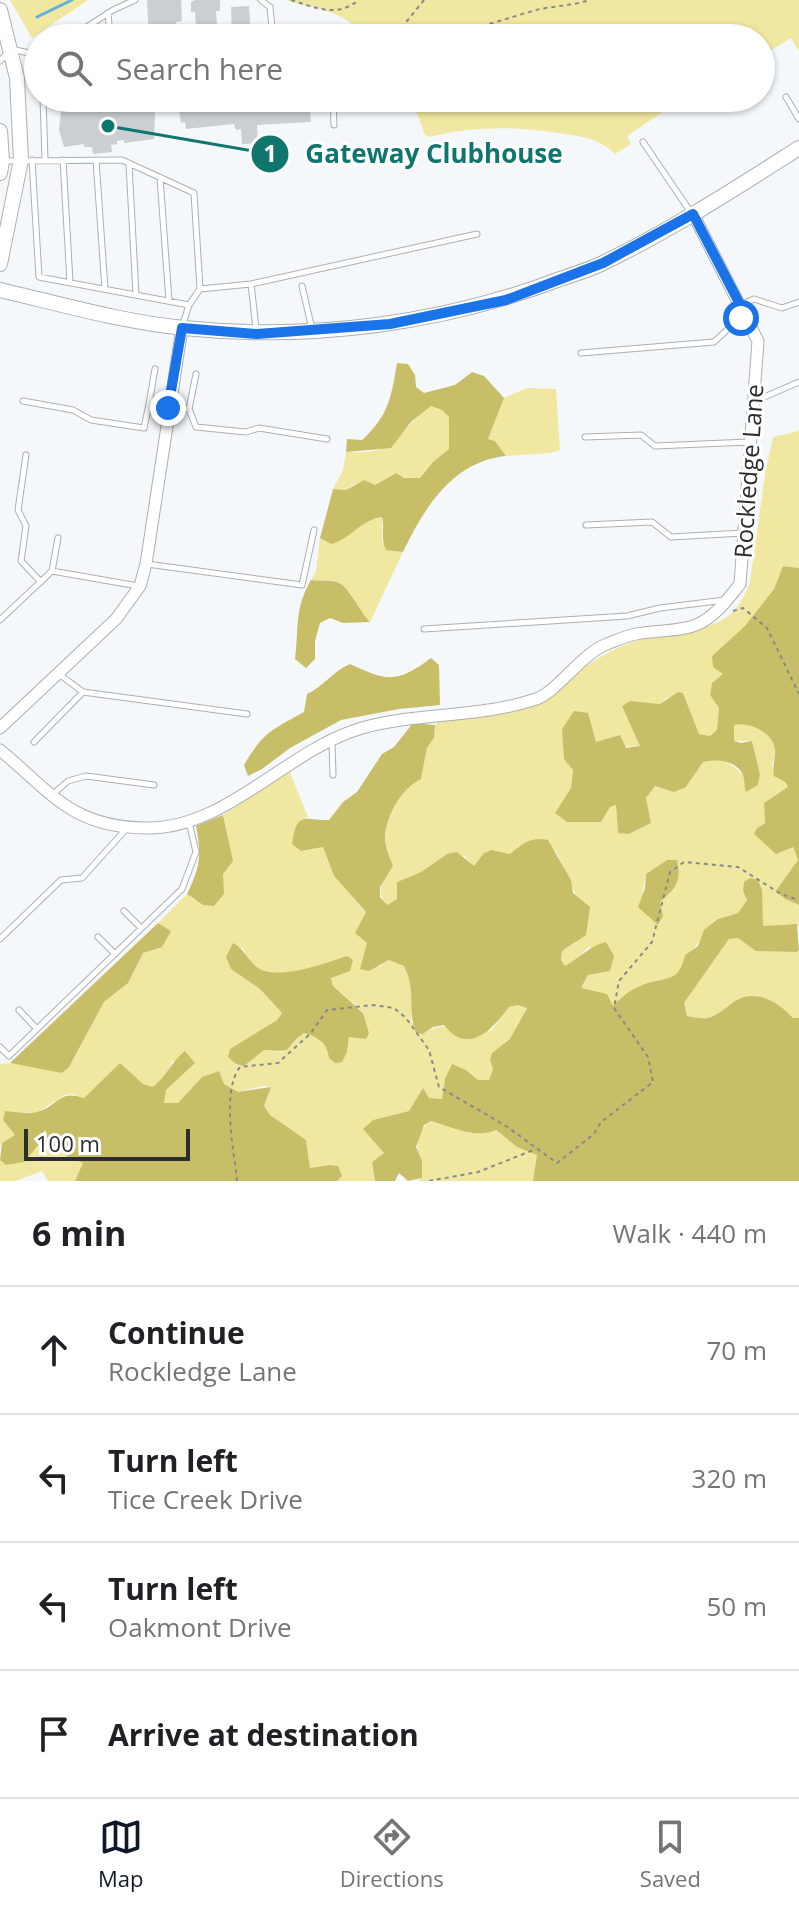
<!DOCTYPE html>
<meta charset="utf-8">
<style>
body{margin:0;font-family:"Open Sans",sans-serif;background:#f6f6f6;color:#202124}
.scale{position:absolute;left:24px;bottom:20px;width:166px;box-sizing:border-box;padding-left:8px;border:4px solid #2b2d2e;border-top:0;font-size:22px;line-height:28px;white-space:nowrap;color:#2b2d2e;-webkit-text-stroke:6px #fff;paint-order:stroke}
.stop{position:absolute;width:24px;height:24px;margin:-18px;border:6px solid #1a73e8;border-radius:50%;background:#fff}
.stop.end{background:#1a73e8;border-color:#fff;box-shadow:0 2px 8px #0008}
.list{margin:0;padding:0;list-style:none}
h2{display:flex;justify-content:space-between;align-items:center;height:104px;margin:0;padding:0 32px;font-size:34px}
h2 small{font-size:26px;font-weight:400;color:#757577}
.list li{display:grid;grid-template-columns:52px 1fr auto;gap:24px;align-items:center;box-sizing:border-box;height:128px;padding:0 32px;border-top:2px solid #e0e0e0}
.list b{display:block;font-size:30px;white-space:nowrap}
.list p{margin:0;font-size:26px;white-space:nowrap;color:#757577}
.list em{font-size:26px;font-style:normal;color:#757577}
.icon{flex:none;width:44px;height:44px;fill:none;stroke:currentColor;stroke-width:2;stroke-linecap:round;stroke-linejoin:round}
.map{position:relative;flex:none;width:799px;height:1181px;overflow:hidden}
.search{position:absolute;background:#fff;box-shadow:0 2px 6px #0004;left:24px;right:24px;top:24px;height:88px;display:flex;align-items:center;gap:20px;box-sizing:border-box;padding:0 28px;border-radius:44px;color:#757577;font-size:30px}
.sheet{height:616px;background:#fff}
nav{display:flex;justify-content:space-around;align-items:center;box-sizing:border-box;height:112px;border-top:2px solid #e0e0e0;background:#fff;font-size:22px;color:#757577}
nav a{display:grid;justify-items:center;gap:4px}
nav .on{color:#111827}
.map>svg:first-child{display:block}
</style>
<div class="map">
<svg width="799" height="1181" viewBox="0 0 799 1181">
<rect width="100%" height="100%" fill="#f4f8fb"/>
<!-- green -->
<path fill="#f0e8a0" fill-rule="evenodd" d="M10,0H88L32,38Z
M285,0H799V51L791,38L761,56V38H364C347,10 314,9 285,0Z
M387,98H683L627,136L631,144L615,154C600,138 579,136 558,133C513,126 474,126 429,137L425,135C414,101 416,111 387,98Z
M527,388L556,389L560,450L550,453L506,456L495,441L488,439L504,398Z
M431,406L442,410L449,417V449L433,462L420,478H403L395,473L375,485L354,484L346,490L333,489L343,470L346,452C355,452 368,453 377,450C400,441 411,420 431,406Z
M799,431V568L783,566L774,589L745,627L712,656L723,674L712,683L710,695L719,708L718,730L710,736L699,734L683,693L667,698L660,704L630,701L622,706L641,746C613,749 588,739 562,730L573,769L571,788L555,813L616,805L618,832L630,834L651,823L646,798L655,786L663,789L686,787L703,762C722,757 733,763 745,778L760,774L752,741H733L734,724C750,721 777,734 776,753C776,757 773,762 772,766L789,788L764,803L765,823L757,828L784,849L793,847L798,859L785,899L799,905V927C789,921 775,928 763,926L761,890L743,891L747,900L738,913C696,924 712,937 685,955C678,986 664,975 640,986C629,990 621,999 613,1007L581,988L588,975L610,971L589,946L578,958L565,966L561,960L562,951L575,943L578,900L556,851L519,846L510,854L492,850L474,867L465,856L447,854L421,872L397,882L398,899L387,905C374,890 384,880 393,866C390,857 384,846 385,836C387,814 402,788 421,779L427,748L434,738L435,725L440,720C469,717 502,717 530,707C553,698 570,678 589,664C601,656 614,649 627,644C659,631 697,637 727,617C738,609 745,595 750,582L765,474L773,437ZM667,860H676L670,894L659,902L641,901L646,874Z
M382,517V542L386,549L403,552L370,622C359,611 352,589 337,582C331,580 318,581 311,580L316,572L320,538L331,544C349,535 361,520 382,517Z
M289,770L308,817L300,820L301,851L323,847L334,876L366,913L355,933L367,942L366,952L379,967L389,960L404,966C413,985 413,1002 411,1022L423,1034C443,1020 468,1028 491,1031L509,1007L518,1005L527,1007L510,1039L492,1053L490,1059L494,1070L489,1080H478L466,1070L445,1079L442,1099L429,1098L423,1088L409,1111L373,1120L364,1130L384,1153L372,1162L375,1181H337L342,1176L329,1165L310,1168L306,1140L269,1115L264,1106L271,1087L264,1086L238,1092L224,1084L219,1071L202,1077L178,1103H164L166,1090L194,1063L172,1061L165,1078L153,1088L143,1084L120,1064L84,1098L73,1094L65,1095L38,1112H25L3,1120L15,1135L2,1143L0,1148V1064C24,1060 45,1073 69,1067L104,1002L128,983L143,953L171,931L158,923L187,894L194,900C229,869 235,862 223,815ZM242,947C247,956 253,968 264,971C290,979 323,963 348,956L343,973L331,977L333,986L364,1013L358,1036L349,1037L347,1052L327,1047L319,1039L304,1033L282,1052L264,1050L244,1066L230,1049L277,1020L282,1013L260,989L231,969Z
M738,937L756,951L797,952L799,950V1018H793C779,1002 755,988 735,1001C726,1007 718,1016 707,1018C701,1019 693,1017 687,1016L684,1003L729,939Z
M431,1121L470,1133L495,1130L517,1147L538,1155L533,1181H417L422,1178C418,1159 411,1134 431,1121Z
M43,1139L68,1157L84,1163L75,1181H48L42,1171L16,1181H0V1160L6,1165L37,1149Z"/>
<!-- forest -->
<path fill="#c9be68" d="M397,363L408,364L415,375L416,387L424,393L455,385L472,372L484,376L504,398L488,439L495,441L506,456C453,461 424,508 403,552L386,550C380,539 385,529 382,517C360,520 351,539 331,544L320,538L333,489L346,490L364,480L375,485L396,473L404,478H420L433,462L449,449V417L442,410L431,406L411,422L391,448L346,452L347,439L362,440C389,415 391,398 397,363Z
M783,566L799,568V905L785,899L776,891L798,860L793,847L776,854L754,834L757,828L765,823L764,803L788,787L785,782L774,776C772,766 776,759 775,750C774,733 749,721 734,725V741L741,743L752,741L760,774L758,785L746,792C744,788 745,783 744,779C741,761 717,758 703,762L686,787L674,792L655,786L646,798L651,823L629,834L618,833L616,805L610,807L601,822H567L555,813L571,788L573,770L564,759L562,729L574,711L588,713L596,742L620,735L626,748L640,746L622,706L630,701L660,704L678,692L683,693L699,734L710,736L717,730L719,708L710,695L712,683L723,674L713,667L712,656L745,626L774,589Z
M311,580C319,581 330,580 337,582C349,586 360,612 370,622L343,623L330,618L320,623L315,641V659L306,668L295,659C299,628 294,609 311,580Z
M431,658L439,665L440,705L399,709L341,720L290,748L262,769L248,776L244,765C263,732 272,730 304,712L307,694C324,686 333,671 350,664C387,681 396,684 431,658Z
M413,723L435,725L434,738L427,748L421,779C402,788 387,814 385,836C384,846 390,857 393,866L380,887V897L387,905L397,899V882L421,872L447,854L457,852L474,866L484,853L492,850L510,854C521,844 532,836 548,840L571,880L573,893L590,907L586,935L562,951L561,960L565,966C581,957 589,946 606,942L614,956L610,971L588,975L581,988L607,994L613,1006C621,998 629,990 640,986C664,975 678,986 685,955L698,946L704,930L718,919L738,913L747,900L743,891L744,882L750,878L758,880L762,890L763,926L797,924L799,950L797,952L756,951L738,938L729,939L684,1003L687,1016C693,1017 701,1019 707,1018C718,1016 726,1007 735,1001C755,988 779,1002 793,1018H799V1181H533L537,1155L517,1147L496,1130C476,1139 451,1127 431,1121L424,1125L416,1147L422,1161V1178L408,1181L399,1173L395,1181H375L372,1162L384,1153L363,1129L373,1120L409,1111L423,1088L429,1098L442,1099L445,1079L452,1064L466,1070L478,1080H489L493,1070L490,1059L492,1053L510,1039L527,1008L518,1005L509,1007C492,1030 468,1056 444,1025L433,1027L423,1034L416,1033C407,1012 417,992 404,966L389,960L369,971L360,969L367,943L355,933L366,912L334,876L323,847L301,851L292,844C297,810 303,820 329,820L343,802L357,792L382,754L394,747Z
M223,815L233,861L223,874L224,894L214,906L203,905L187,894C200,867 202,856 196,826Z
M667,860H677C682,880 676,889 660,902L663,916L658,925L638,907L645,888L646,874Z
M158,923L171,931L162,947L143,953L128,983L104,1002L69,1067L62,1073L10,1063Z
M233,943C245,949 248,962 260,969C281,980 326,963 347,956L353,960L350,971L331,978L333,986L363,1013L369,1033L366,1039L349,1037L347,1052L342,1062L335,1063L329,1058C327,1042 319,1038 304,1033C282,1048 298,1053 264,1050L244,1066L236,1064L228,1057L230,1049L277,1020L282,1013L260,989L231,969L226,957Z
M185,1051L195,1063L166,1090L164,1103H178L202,1077L219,1071L224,1084L238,1092L271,1087L264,1106L270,1115L306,1140L310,1168L329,1165L338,1166L342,1176L337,1181H75L83,1163L68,1157L44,1139L24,1162L6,1165L0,1160L2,1143L15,1135L3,1120L5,1111C15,1112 27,1114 37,1112C59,1106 58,1089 84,1098L120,1063L143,1084L153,1087C167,1076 171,1062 185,1051Z"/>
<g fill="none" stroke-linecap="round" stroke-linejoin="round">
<!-- stream -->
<path stroke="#5fb0e4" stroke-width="3" d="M37,17L72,0"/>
</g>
<!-- building -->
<path fill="#cbcfd2" d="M147,0H181L182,21L176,22L177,38H149Z
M195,0H220V11H216L217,25H221L222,38H193L192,27L196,26L195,12H191V2Z
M249,6L251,38H232L231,7Z
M154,98H178V104L154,106Z
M235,98H309L311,122L257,125L258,143L242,144L241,129L236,130L234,124L186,129L185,122L181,123L179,109L183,107L182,101Z
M142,105L143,107H152L155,113L154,139L124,143V140L117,141V144L111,145L112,152L93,154L92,147H84V144L64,147L59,130L61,110L77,109L81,112Z"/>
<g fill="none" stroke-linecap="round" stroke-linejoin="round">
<!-- lane casing -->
<g stroke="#acb0b3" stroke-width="7">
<path id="lane" d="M261,0L270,7L273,38
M70,38L113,10L135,0
M93,38L110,36L108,13
M0,61L11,49L38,55
M786,97L799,119
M43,98L45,160
M333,98L334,125
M643,142L692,214
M32,160L39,277L189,305L182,327
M63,160L70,282
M96,160L105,289
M5,161L122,160L194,193L200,289L189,305
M129,164L136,295
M160,178L169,301
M251,284L256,329
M302,286L312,329
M200,289L251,284L477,234
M741,305L754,299L782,308L799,302
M581,353L714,342L744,314
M23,401L73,410L91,420L144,428L149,404L189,409L196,427L246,432L259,428L327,439
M755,401L799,382
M149,404L155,369
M189,409L196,374
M585,437L641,435L655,446L749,442
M26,455L18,510L26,526L21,561L41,582
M586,525L652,522L671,537L743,533
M147,564L302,585L314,530
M52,571L58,538
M0,620L52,571L138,586
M424,629L627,616L660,608L725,600
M59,674L83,692L247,714
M34,742L83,692
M332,742L333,775
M51,796L68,781L86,776L154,785
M124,911L141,928
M98,937L115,954
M0,939L61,880L82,878L127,828
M19,1010L37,1029
M0,1047L9,1056L182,889L196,852L189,822"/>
</g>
<!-- street casing -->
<g stroke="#acb0b3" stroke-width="13">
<path id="street" d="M0,728L116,619L140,586L146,564L182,328
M0,750C51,792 71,827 145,828C226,830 286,750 362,728C419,712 480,718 536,699C557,692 582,653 607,644C617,640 626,636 636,634C655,630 679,632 696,625C715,617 728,599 740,584L758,341L693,214"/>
</g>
<!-- secondary casing -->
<g stroke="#acb0b3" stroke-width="16">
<path id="secondary" d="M0,10L17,78L21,160L0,264
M0,131L2,161L0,173
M0,290C61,304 122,322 184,328C310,341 442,324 560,279C575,274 591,269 605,262C673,229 736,188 799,148"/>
</g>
<!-- path -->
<path stroke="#878a8c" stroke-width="2" stroke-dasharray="4 4" stroke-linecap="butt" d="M291,0C317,8 336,18 359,0
M424,0L407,21L406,28C430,48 511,16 540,9C557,6 574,5 590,0
M733,611L743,608L767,628L799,694
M237,1181C234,1150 221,1092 240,1067L278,1063L311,1033L327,1010L373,1005L394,1008L406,1018L429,1050L439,1087L506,1126L557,1163L594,1134L601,1122L653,1082L648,1057L614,1008L619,981L652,942L670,872L684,862L738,867L781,894L799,900
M429,1181L478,1172L536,1149"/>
<!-- lane -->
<use href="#lane" stroke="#fff" stroke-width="5"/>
<!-- street -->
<use href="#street" stroke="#fff" stroke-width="11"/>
<!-- secondary -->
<use href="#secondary" stroke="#fff" stroke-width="14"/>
</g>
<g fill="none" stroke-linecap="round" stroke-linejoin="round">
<!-- route -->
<path stroke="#1a73e8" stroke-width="10" d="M168,408L182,328L257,334L390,324L506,300L603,263L693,214L745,314L741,318"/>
</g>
<g text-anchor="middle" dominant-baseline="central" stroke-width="6" stroke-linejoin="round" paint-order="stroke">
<!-- street labels -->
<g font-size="24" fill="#2b2d2e" stroke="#fff">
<text transform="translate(748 471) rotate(-86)">Rockledge Lane</text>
</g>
</g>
<!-- callouts -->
<path fill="none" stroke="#0f766e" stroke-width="3" d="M108 126L270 154"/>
<g fill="#0f766e" stroke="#fff" stroke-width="3">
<circle cx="108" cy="126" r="8"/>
<circle cx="270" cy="154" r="20"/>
</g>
<g font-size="24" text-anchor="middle" font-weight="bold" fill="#fff">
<text x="270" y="162">1</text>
</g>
<g font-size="26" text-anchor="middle" font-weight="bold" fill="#0f766e" stroke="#fff" stroke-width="6" stroke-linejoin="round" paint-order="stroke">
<text x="434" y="163">Gateway Clubhouse</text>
</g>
</svg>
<div class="scale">100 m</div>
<div class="stop" style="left:741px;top:318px"></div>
<div class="stop end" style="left:168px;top:408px"></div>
<div class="search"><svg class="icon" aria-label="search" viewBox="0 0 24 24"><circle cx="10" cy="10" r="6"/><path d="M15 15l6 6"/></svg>Search here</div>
</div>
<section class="sheet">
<h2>6 min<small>Walk · 440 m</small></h2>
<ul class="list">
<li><svg class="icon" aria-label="ahead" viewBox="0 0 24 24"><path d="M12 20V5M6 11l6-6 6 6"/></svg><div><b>Continue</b><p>Rockledge Lane</p></div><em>70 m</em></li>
<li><svg class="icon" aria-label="left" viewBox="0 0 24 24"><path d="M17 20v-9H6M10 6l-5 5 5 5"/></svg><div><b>Turn left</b><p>Tice Creek Drive</p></div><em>320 m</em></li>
<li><svg class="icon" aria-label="left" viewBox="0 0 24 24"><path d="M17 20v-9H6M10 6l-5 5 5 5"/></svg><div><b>Turn left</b><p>Oakmont Drive</p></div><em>50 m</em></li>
<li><svg class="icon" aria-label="arrive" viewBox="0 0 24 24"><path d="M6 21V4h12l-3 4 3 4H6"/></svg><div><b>Arrive at destination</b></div></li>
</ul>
</section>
<nav>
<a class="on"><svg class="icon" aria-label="map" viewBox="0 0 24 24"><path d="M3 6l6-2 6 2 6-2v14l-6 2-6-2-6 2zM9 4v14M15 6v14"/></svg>Map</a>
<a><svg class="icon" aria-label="directions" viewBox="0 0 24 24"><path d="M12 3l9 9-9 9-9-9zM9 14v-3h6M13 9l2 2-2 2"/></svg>Directions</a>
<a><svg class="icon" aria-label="saved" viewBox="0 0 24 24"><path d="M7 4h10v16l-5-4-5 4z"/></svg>Saved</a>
</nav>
